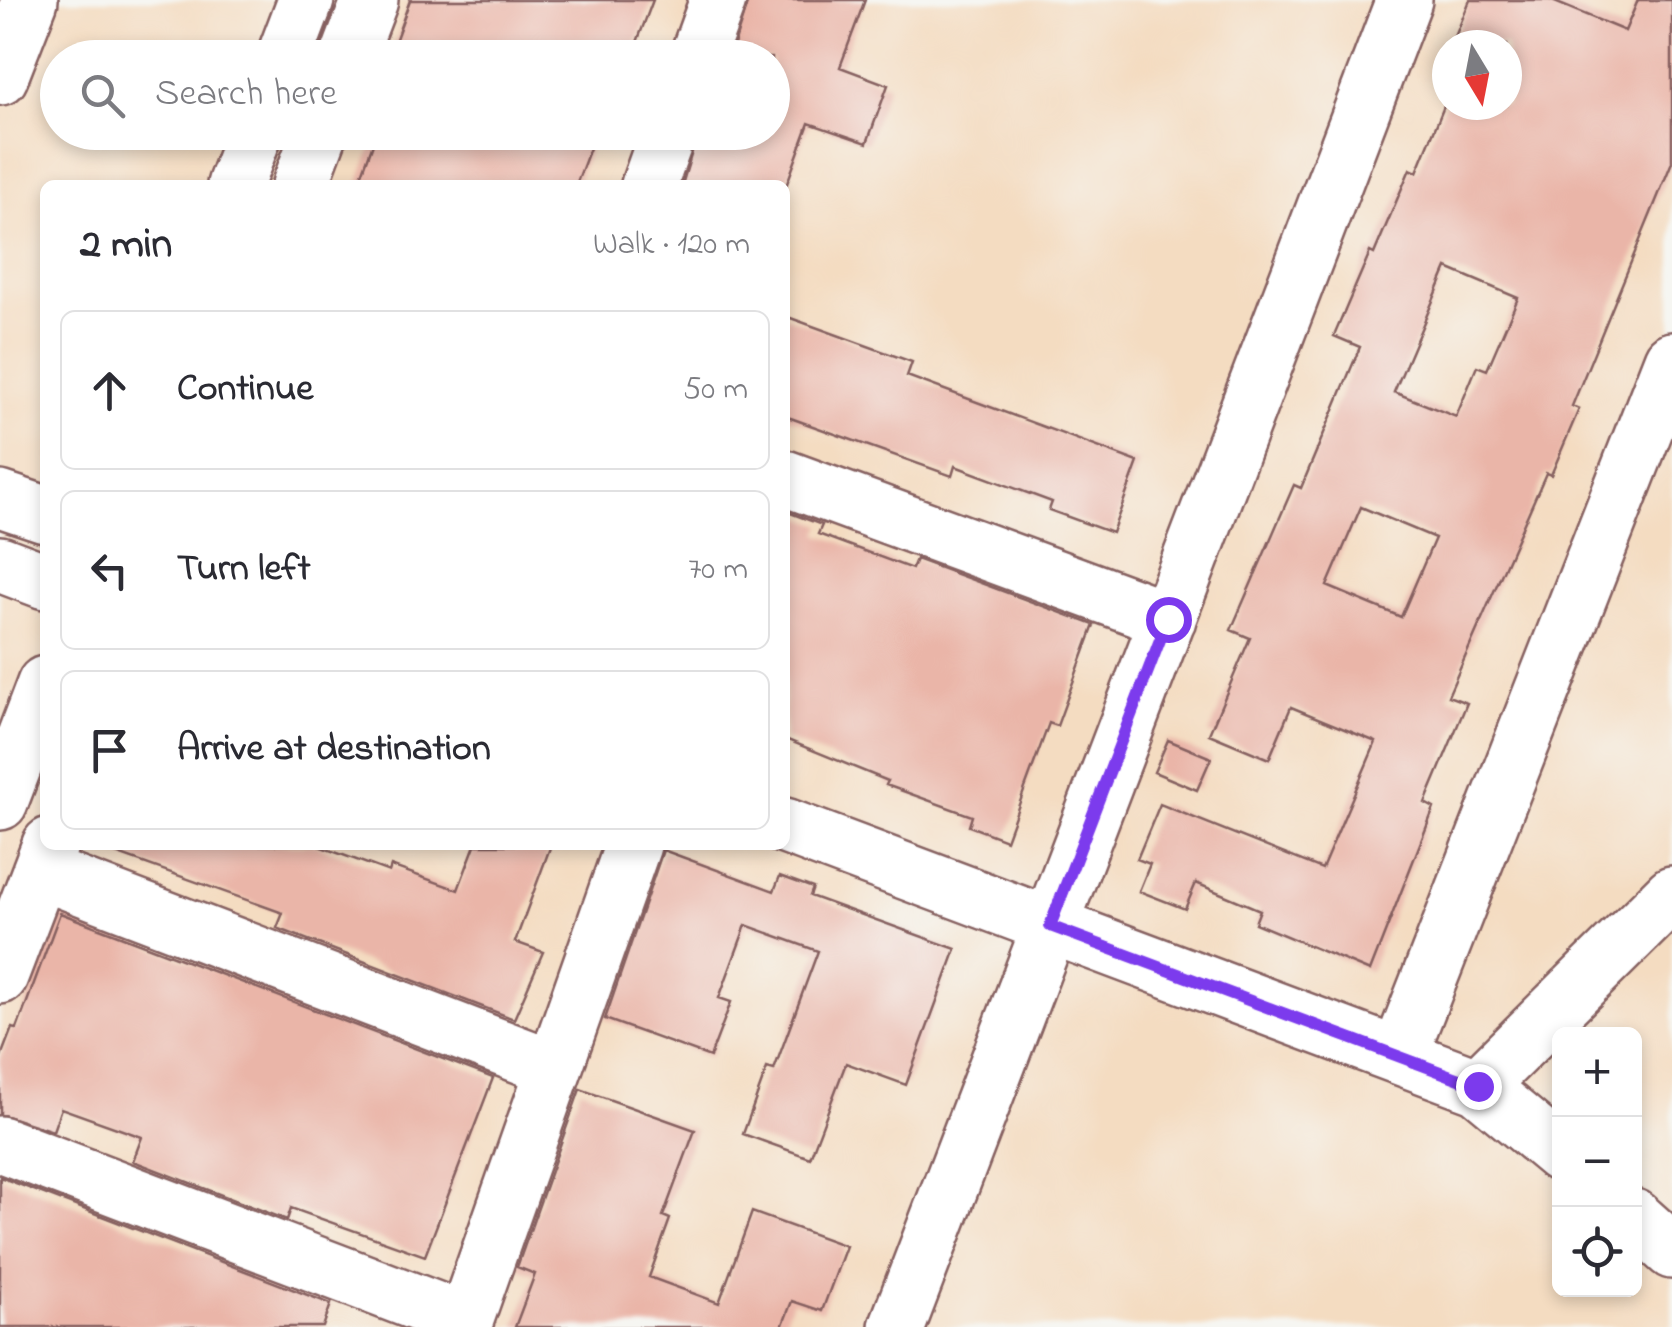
<!DOCTYPE html>
<meta charset="utf-8">
<style>
body{margin:0;font-family:"Indie Flower",sans-serif;background:#f2f2f3;color:#2b2b33}
.controls{position:absolute;right:30px;bottom:30px;display:grid;overflow:hidden;border-radius:15px;box-shadow:0 5px 15px #0003}
.controls button{width:90px;height:90px;display:grid;place-items:center;padding:0;border:0;border-bottom:2px solid #e1e1e2;background:#fff;color:#2b2b33;font:50px sans-serif}
.compass{position:absolute;left:1432px;top:30px;width:90px;height:90px;border-radius:50%;background:#fff;box-shadow:0 5px 15px #0003;rotate:170deg}
.stop{position:absolute;width:30px;height:30px;margin:-22px;border:8px solid #7c3aed;border-radius:50%;background:#fff}
.stop.end{background:#7c3aed;border-color:#fff;box-shadow:0 2px 10px #0008}
.list{margin:0;padding:0;list-style:none}
h2{display:flex;justify-content:space-between;align-items:center;height:130px;margin:0;padding:0 40px;font-size:42px}
h2 small{font-size:32px;font-weight:400;color:#7c7c81}
.list li{display:grid;grid-template-columns:65px 1fr auto;gap:30px;align-items:center;box-sizing:border-box;height:160px;margin:0 20px 20px;padding:0 20px;border:2px solid #e1e1e2;border-radius:15px}
.list b{display:block;font-size:38px;white-space:nowrap}
.list em{font-size:32px;font-style:normal;color:#7c7c81}
.icon{flex:none;width:55px;height:55px;fill:none;stroke:currentColor;stroke-width:2;stroke-linecap:round;stroke-linejoin:round}
.map{position:relative;flex:none;width:1672px;height:1327px;overflow:hidden}
.search{position:absolute;background:#fff;box-shadow:0 5px 15px #0003;left:40px;top:40px;width:750px;height:110px;display:flex;align-items:center;gap:25px;box-sizing:border-box;padding:0 35px;border-radius:55px;color:#7c7c81;font-size:38px}
.panel{position:absolute;background:#fff;box-shadow:0 5px 15px #0003;left:40px;top:180px;width:750px;height:670px;border-radius:15px}
.map>svg:first-child{display:block}
</style>
<div class="map">
<svg width="1672" height="1327" viewBox="0 0 1672 1327">
<rect width="100%" height="100%" fill="#f6f6f2"/>
<filter id="ink" filterUnits="userSpaceOnUse"><feTurbulence type="fractalNoise" baseFrequency=".01" numOctaves="2"/><feDisplacementMap in="SourceGraphic" scale="20" xChannelSelector="R" yChannelSelector="G"/><feConvolveMatrix kernelMatrix="1 2 1 2 8 2 1 2 1" color-interpolation-filters="sRGB"/></filter>
<filter id="wash" filterUnits="userSpaceOnUse"><feTurbulence type="fractalNoise" baseFrequency=".0048" numOctaves="4" result="noise"/><feDisplacementMap in="SourceGraphic" scale="40" xChannelSelector="R" yChannelSelector="G"/><feGaussianBlur stdDeviation="2.25" result="paint"/><feColorMatrix in="noise" values="0 0 0 0 0 0 0 0 0 0 0 0 0 0 0 0 0 1.4 0 .05"/><feComposite in="paint" operator="in"/></filter>
<g filter="url(#wash)">
<rect width="100%" height="100%" fill="#f4dcc1"/>
<g id="blocks">
<!-- building -->
<path fill="#eab5a8" fill-rule="evenodd" d="M410,0H653L631,58H389Z
M748,0H865L840,67L888,85L867,143L809,123L785,189V185H682L698,132H772V58H730Z
M1470,0H1550L1625,31L1638,0H1672V162L1572,406L1579,409L1551,475L1546,473L1448,696L1467,703L1425,803L1434,808L1370,971L1255,923L1260,910L1196,883L1185,909L1139,891L1150,864L1137,859L1160,804L1322,869L1376,742L1291,707L1269,759L1209,734L1250,638L1231,630L1294,485L1301,488L1360,347L1334,336L1370,252L1374,254L1410,169L1417,172L1447,99V105H1507V45H1470L1455,37ZM1447,268L1518,298L1487,370L1477,366L1456,417L1394,392ZM1361,507L1435,538L1401,617L1327,586Z
M377,132H596L576,185H358Z
M785,316L912,362L907,376L1138,462L1112,533L1049,510L1052,502L955,466L952,476L785,416Z
M785,511L822,525L818,534L912,569L916,559L1094,625L1057,726L1049,723L1006,840L969,826L972,816L886,785L888,781L785,739Z
M1168,740L1211,758L1197,790L1154,772Z
M108,845H316L389,872L391,866L458,890L475,845H551L515,942L543,952L514,1019L277,928L283,913L107,850Z
M663,850L774,891L780,876L813,888L810,896L956,949L906,1085L846,1063L810,1158L743,1134L767,1068L774,1070L818,951L746,925L719,998L731,1002L710,1057L605,1019Z
M60,913L493,1078L425,1256L291,1208L287,1220L133,1161L142,1137L61,1108L53,1131L0,1114V1059L12,1028L17,1029Z
M580,1089L695,1130L663,1216L670,1219L649,1277L719,1303L752,1212L846,1246L822,1311L792,1301L782,1327H515L535,1274L517,1267Z
M0,1177L331,1304L323,1327H0Z"/>
</g>
</g>
<g filter="url(#ink)">
<use href="#blocks" fill-opacity="0" stroke="#866160" stroke-width="2.5"/>
<g fill="none" stroke-linecap="round" stroke-linejoin="round">
<!-- minor casing -->
<g stroke="#866160" stroke-width="60">
<path id="minor" d="M284,58L306,0
M348,58L370,0
M697,58L718,0
M0,77L30,0
M235,185L255,132
M300,185L320,132
M649,185L668,132
M785,478L1168,619
M0,499L45,514
M0,564L45,581
M0,802L45,684
M785,826L1478,1086L1560,1154
M40,871L554,1068
M0,976L50,845
M1399,1056L1672,360
M1478,1086L1672,894
M0,1144L465,1321
M1634,1217L1672,1251
M463,1327L633,845
M897,1327L1404,0"/>
</g>
<!-- minor -->
<use href="#minor" stroke="#fff" stroke-width="55"/>
</g>
</g>
<g fill="none" stroke-linecap="round" stroke-linejoin="round" filter="url(#ink)">
<!-- route -->
<path stroke="#7c3aed" stroke-width="12" d="M1168,619L1050,926L1478,1086"/>
</g>
</svg>
<div class="controls">
<button>+</button>
<button>−</button>
<button><svg class="icon" aria-label="locate" viewBox="0 0 24 24"><circle cx="12" cy="12" r="6"/><path d="M12 2v4M12 18v4M2 12h4M18 12h4"/></svg></button>
</div>
<svg class="compass" viewBox="-18 -18 36 36"><path d="M0-13l5 13h-10z" fill="#e53935"/><path d="M0 13l5-13h-10z" fill="#7c7c81"/></svg>
<div class="stop" style="left:1168px;top:619px"></div>
<div class="stop end" style="left:1478px;top:1086px"></div>
<div class="search"><svg class="icon" aria-label="search" viewBox="0 0 24 24"><circle cx="10" cy="10" r="6"/><path d="M15 15l6 6"/></svg>Search here</div>
<section class="panel">
<h2>2 min<small>Walk · 120 m</small></h2>
<ul class="list">
<li><svg class="icon" aria-label="ahead" viewBox="0 0 24 24"><path d="M12 20V5M6 11l6-6 6 6"/></svg><div><b>Continue</b></div><em>50 m</em></li>
<li><svg class="icon" aria-label="left" viewBox="0 0 24 24"><path d="M17 20v-9H6M10 6l-5 5 5 5"/></svg><div><b>Turn left</b></div><em>70 m</em></li>
<li><svg class="icon" aria-label="arrive" viewBox="0 0 24 24"><path d="M6 21V4h12l-3 4 3 4H6"/></svg><div><b>Arrive at destination</b></div></li>
</ul>
</section>
</div>
